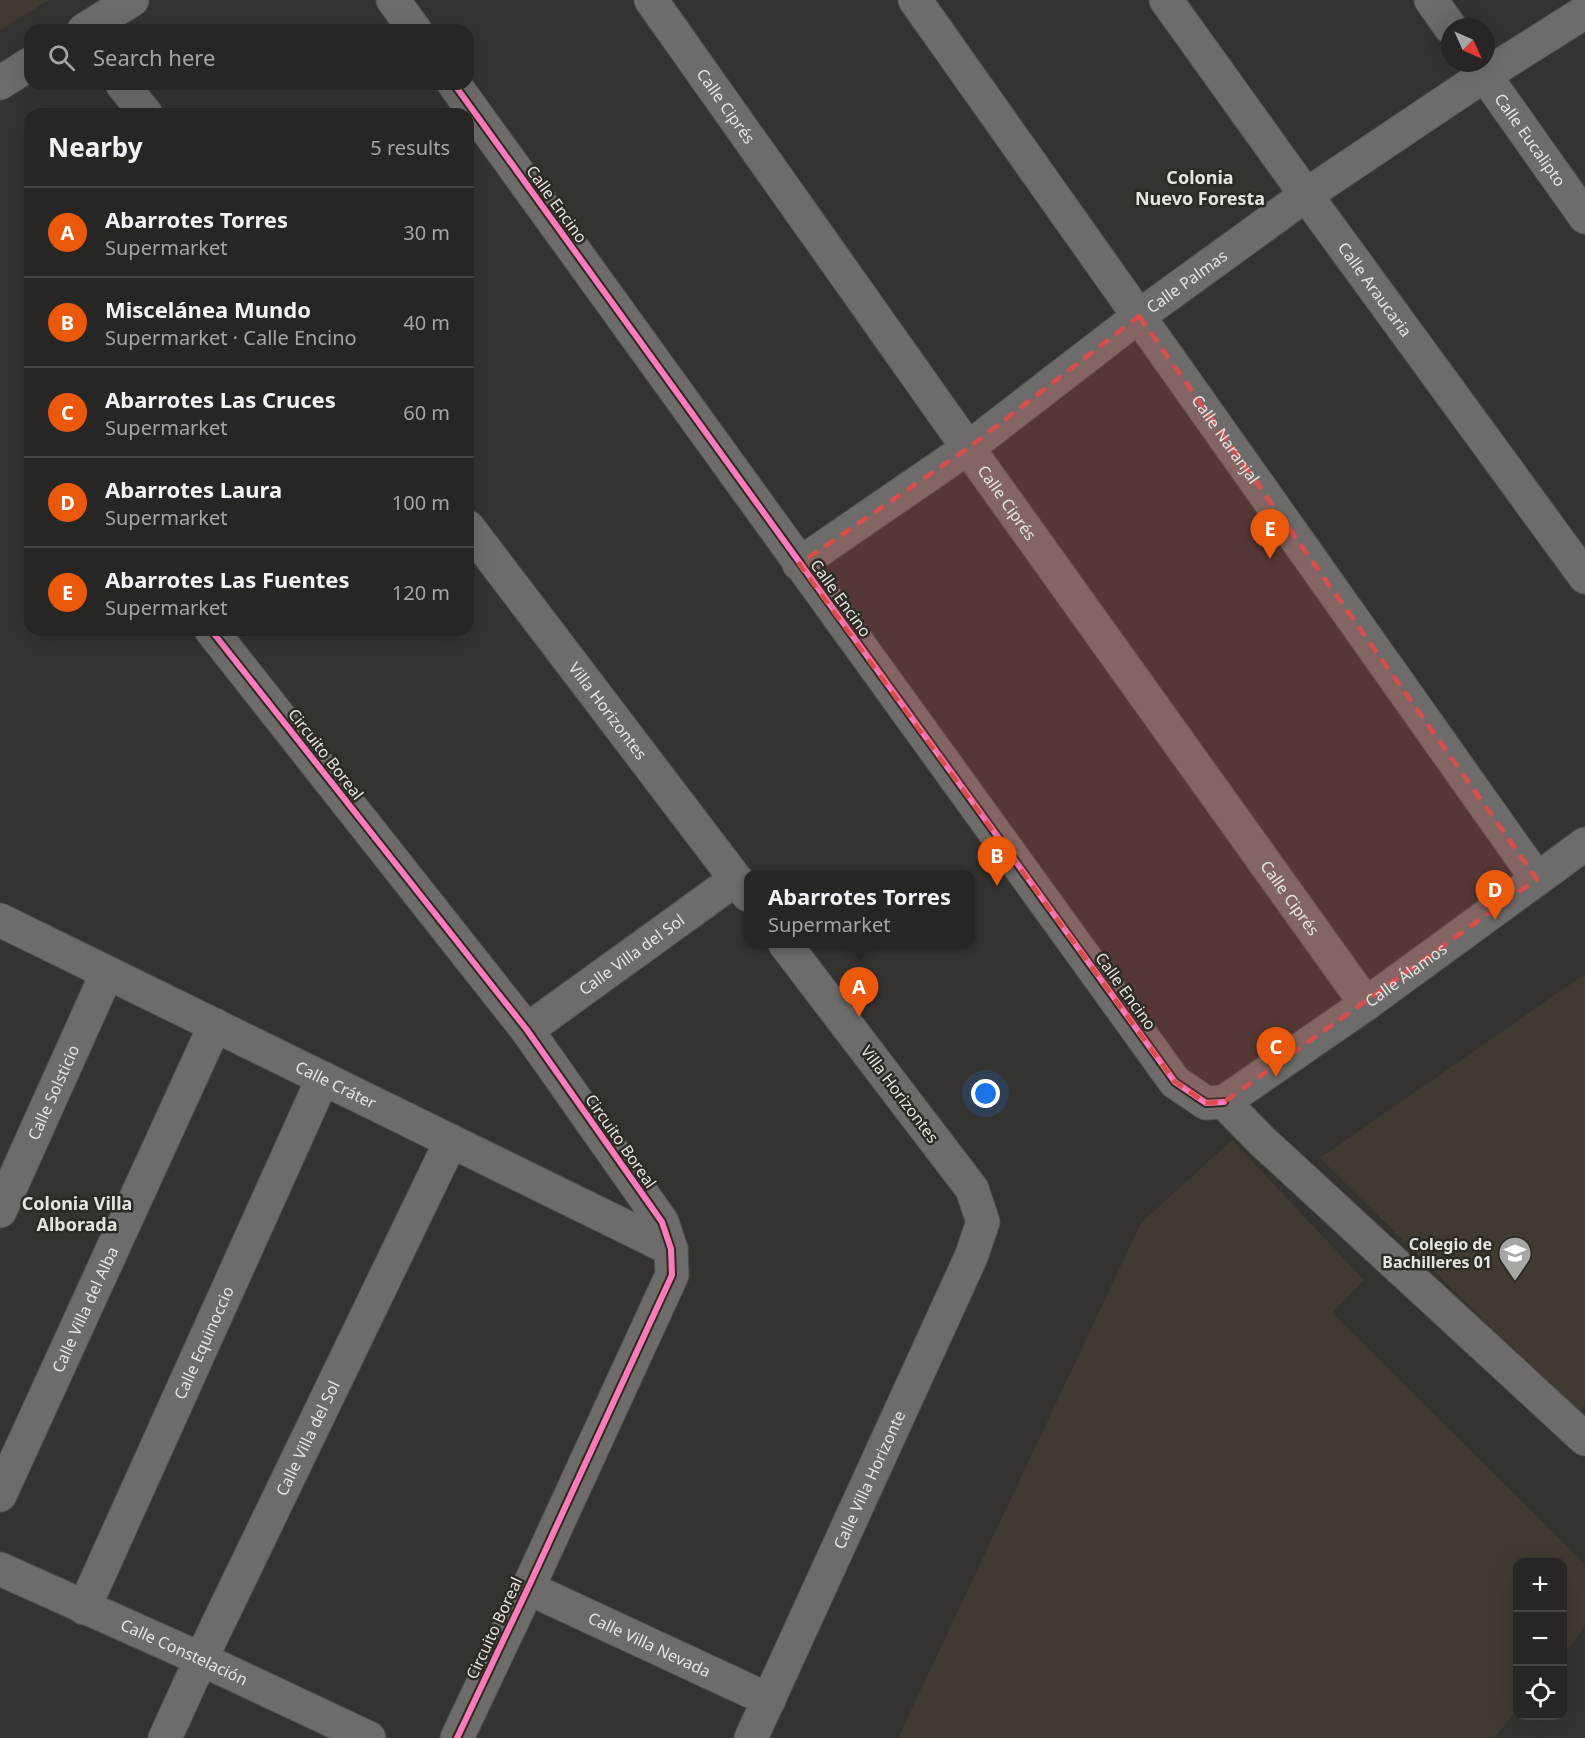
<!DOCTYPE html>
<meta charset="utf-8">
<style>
body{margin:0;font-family:"Noto Sans",sans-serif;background:#343231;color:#f1f3f6}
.controls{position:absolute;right:18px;bottom:18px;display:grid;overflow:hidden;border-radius:12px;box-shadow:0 6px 24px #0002}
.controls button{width:54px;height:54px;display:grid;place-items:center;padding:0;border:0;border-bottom:2px solid #444341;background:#282624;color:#f1f3f6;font:30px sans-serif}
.compass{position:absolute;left:1441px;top:18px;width:54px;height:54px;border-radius:50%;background:#282624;box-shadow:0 6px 24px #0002;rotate:135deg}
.you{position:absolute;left:986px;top:1094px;width:21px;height:21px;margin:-15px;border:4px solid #fff;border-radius:50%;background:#1a73e8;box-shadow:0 0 0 9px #1a73e833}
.badge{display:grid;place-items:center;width:39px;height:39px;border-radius:50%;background:#ea580c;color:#fff;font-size:20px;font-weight:700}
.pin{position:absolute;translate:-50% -50px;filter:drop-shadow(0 2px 3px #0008)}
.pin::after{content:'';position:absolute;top:32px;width:21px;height:18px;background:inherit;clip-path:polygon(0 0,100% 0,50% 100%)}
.popup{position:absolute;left:744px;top:870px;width:231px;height:78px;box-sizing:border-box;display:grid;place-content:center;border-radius:12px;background:#282624;filter:drop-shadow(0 2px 4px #0005);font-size:20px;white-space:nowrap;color:#a5a5a6}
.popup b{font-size:22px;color:#f1f3f6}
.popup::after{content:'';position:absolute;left:50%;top:100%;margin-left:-12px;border:12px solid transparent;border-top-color:#282624}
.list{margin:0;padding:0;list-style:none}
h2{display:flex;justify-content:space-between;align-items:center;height:78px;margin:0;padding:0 24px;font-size:26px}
h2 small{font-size:20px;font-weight:400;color:#a5a5a6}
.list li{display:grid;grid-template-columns:39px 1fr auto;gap:18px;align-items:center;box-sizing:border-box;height:90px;padding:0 24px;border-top:2px solid #444341}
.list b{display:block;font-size:22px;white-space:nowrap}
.list p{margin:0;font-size:20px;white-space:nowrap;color:#a5a5a6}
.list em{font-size:20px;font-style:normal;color:#a5a5a6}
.icon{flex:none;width:33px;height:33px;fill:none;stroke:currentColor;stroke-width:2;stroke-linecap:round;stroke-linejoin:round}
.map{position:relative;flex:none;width:1585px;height:1738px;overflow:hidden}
.search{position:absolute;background:#282624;box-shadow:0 6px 24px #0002;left:24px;top:24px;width:450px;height:66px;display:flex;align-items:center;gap:15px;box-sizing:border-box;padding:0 21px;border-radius:18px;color:#a5a5a6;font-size:22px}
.panel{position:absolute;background:#282624;box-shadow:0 6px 24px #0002;left:24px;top:108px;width:450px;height:528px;border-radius:18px}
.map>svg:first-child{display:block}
</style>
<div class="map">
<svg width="1585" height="1738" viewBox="0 0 1585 1738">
<rect width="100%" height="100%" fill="#353330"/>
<!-- built -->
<path fill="#403a30" d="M0,0H49L0,30Z
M1585,974V1406L1577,1413L1320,1158Z
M1232,1140L1364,1280L1332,1313L1585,1564V1627L1563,1655L1562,1562H1518L1517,1710L1494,1738H898L1141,1223Z"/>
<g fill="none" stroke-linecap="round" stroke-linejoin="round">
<!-- minor casing -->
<g stroke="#51504d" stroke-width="35">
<g id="minor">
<path d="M393,0L415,30"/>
<path id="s1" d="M651,0L968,448L1366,1004"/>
<path id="s2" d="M915,0L1537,879"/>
<path id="s3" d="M1166,0L1306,195L1585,577"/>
<path d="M1431,0L1450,27"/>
<path id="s4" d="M1476,63L1585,217"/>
<path d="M122,84L146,114"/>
<path d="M454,84L1175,1082L1206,1103L1224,1102"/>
<path id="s5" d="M468,527L748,895"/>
<path id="s6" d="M799,564L968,448L1139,316L1306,195L1485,75L1585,12"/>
<path d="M211,630L527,1030L662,1222L671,1249L672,1275L528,1588L457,1738"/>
<path id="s7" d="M0,920L671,1249"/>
<path id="s8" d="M527,1030L736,879"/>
<path d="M1224,1102L1261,1140L1585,1439"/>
<path id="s9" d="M1224,1102L1366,1004L1585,844"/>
<path id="s10" d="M0,1211L107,973"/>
<path id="s11" d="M0,1495L215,1025"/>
<path id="s12" d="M0,1569L201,1659L369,1738"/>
<path id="s13" d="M528,1588L769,1700"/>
<path id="s14" d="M84,1608L323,1078"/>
<path id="s15" d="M165,1738L201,1659L451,1141"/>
<path id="s16" d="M751,1738L971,1257L983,1222L972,1189L785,944"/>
</g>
</g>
<!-- secondary casing -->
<g stroke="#51504d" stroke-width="35">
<path id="secondary" d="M84,30L132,0
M0,83L30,64"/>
</g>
<!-- minor -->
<use href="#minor" stroke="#6e6c6a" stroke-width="33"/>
<!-- secondary -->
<use href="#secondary" stroke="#6e6c6a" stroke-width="33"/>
<!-- cycleway casing -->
<g stroke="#2d2a24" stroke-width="10">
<path id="cycleway" d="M454,84L1175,1082L1206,1103L1224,1102
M211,630L527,1030L662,1222L671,1249L672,1275L528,1588L457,1738"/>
</g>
<!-- cycleway -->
<use href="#cycleway" stroke="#fd7abc" stroke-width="6"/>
</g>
<!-- marked area -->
<path fill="#d94e4d" fill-opacity="0.2" stroke="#d94e4d" stroke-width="4.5" stroke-dasharray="12 8" stroke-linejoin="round" d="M1139,316L1537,879L1224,1102L1206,1103L1175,1082L799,564L968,448Z"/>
<!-- icons -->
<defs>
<g id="school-pin" transform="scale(1.725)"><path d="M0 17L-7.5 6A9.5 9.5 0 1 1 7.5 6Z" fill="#a8a6a2" stroke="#2d2a24"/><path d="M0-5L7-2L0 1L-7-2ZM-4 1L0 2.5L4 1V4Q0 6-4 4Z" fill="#fff"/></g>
</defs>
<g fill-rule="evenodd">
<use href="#school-pin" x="1515" y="1253"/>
</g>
<g text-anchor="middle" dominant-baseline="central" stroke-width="5" stroke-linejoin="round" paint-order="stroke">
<!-- street labels -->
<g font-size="16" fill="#e6e4e0" stroke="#2d2a24">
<text stroke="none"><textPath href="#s1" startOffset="130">Calle Ciprés</textPath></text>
<text stroke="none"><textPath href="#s4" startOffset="94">Calle Eucalipto</textPath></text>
<text transform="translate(557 204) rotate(54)">Calle Encino</text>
<text stroke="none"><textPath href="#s6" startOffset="480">Calle Palmas</textPath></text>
<text stroke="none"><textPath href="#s3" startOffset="357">Calle Araucaria</textPath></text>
<text stroke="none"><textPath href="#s2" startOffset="538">Calle Naranjal</textPath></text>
<text stroke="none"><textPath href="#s1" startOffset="616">Calle Ciprés</textPath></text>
<text transform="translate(841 598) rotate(54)">Calle Encino</text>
<text stroke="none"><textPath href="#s5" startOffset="231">Villa Horizontes</textPath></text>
<text transform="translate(326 754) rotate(52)">Circuito Boreal</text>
<text stroke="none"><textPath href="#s1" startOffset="1102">Calle Ciprés</textPath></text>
<text stroke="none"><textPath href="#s8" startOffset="129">Calle Villa del Sol</textPath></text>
<text stroke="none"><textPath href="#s9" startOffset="222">Calle Álamos</textPath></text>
<text transform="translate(1126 991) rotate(54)">Calle Encino</text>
<text stroke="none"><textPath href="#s7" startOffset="374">Calle Cráter</textPath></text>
<text stroke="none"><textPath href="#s10" startOffset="130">Calle Solsticio</textPath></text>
<text transform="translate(900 1094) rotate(53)">Villa Horizontes</text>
<text transform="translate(621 1141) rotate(55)">Circuito Boreal</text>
<text stroke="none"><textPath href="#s11" startOffset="204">Calle Villa del Alba</textPath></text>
<text stroke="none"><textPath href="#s14" startOffset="291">Calle Equinoccio</textPath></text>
<text stroke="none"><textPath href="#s15" startOffset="332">Calle Villa del Sol</textPath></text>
<text stroke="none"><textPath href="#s16" startOffset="284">Calle Villa Horizonte</textPath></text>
<text transform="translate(494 1628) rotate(-65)">Circuito Boreal</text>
<text stroke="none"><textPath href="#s13" startOffset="134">Calle Villa Nevada</textPath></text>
<text stroke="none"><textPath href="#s12" startOffset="202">Calle Constelación</textPath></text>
</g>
<!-- poi labels -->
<g font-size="16" font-weight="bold" fill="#e6e4e0" stroke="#2d2a24" text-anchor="end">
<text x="1492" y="1244">Colegio de<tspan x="1492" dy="18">Bachilleres 01</tspan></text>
</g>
<!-- neighbourhood labels -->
<g font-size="18" font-weight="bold" fill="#e6e4e0" stroke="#2d2a24">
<text x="1200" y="177">Colonia<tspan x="1200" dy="21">Nuevo Foresta</tspan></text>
<text x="77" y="1203">Colonia Villa<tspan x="77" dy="21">Alborada</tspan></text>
</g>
</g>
</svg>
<div class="controls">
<button>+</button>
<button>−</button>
<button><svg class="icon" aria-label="locate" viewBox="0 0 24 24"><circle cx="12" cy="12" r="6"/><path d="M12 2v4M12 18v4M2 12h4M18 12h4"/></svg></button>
</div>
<svg class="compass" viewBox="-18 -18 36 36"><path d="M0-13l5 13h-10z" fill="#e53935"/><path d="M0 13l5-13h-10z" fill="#a5a5a6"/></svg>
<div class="you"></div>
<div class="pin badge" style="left:859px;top:1017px">A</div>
<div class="popup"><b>Abarrotes Torres</b>Supermarket</div>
<div class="pin badge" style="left:997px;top:886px">B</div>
<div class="pin badge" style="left:1276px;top:1077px">C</div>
<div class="pin badge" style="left:1495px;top:920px">D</div>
<div class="pin badge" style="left:1270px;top:559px">E</div>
<div class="search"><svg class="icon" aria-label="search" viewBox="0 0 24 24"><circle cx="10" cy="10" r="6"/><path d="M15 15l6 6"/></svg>Search here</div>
<section class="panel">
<h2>Nearby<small>5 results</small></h2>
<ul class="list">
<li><span class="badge">A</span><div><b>Abarrotes Torres</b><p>Supermarket</p></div><em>30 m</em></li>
<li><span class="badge">B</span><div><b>Miscelánea Mundo</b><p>Supermarket · Calle Encino</p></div><em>40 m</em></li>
<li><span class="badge">C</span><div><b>Abarrotes Las Cruces</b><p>Supermarket</p></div><em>60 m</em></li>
<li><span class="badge">D</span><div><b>Abarrotes Laura</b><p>Supermarket</p></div><em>100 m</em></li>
<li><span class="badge">E</span><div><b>Abarrotes Las Fuentes</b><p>Supermarket</p></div><em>120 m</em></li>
</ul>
</section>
</div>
